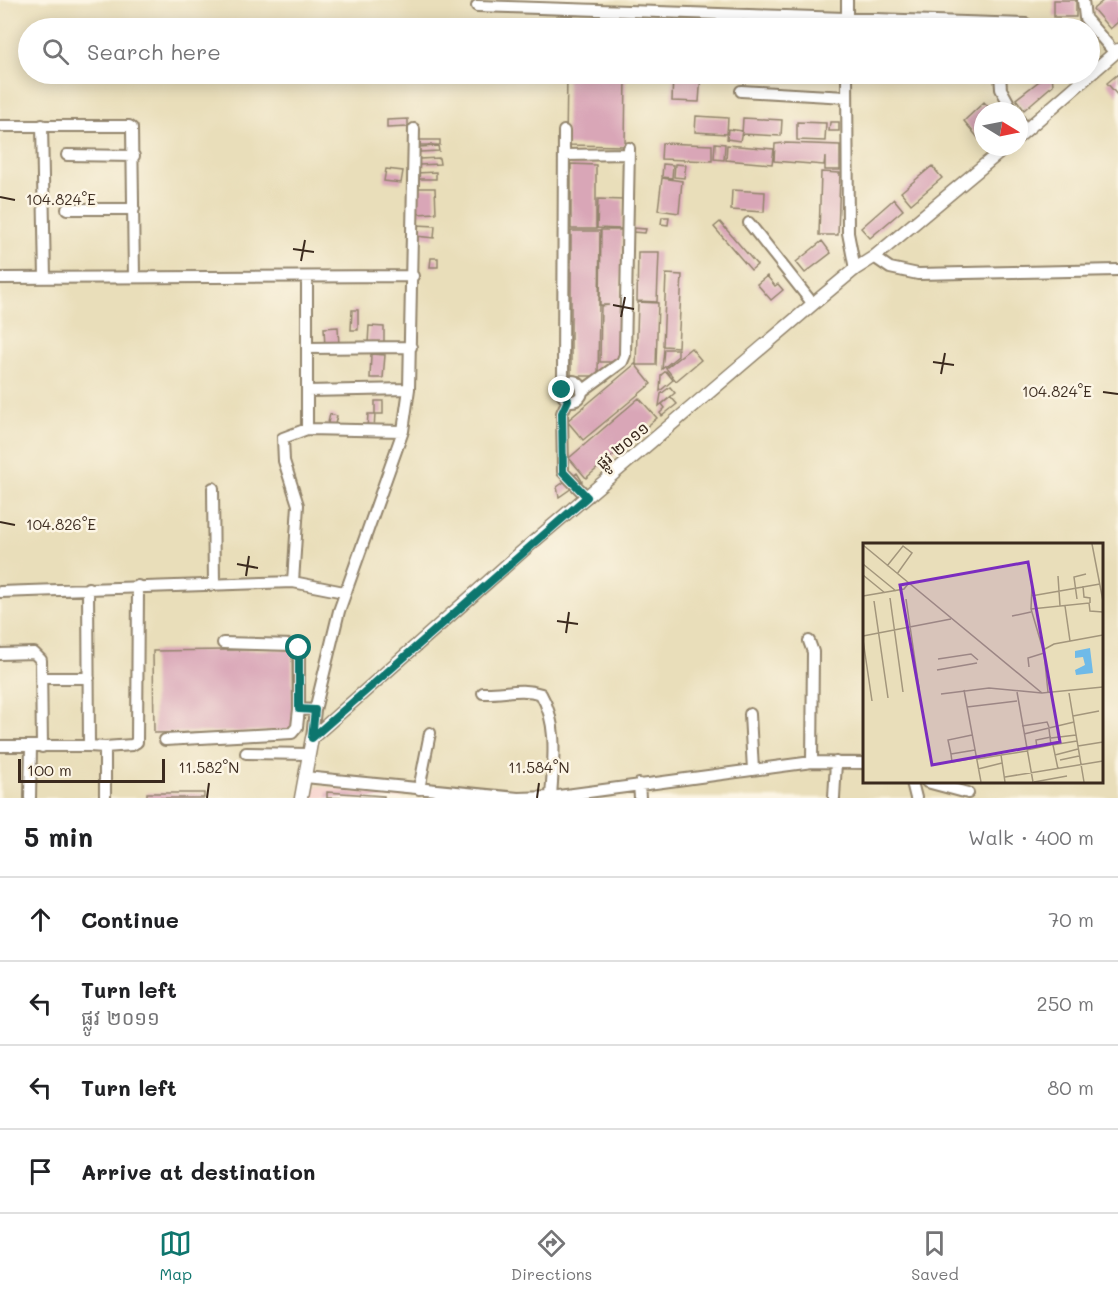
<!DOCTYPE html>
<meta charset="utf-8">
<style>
body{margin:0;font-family:Mali,"Noto Sans Khmer",sans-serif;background:#f6f6f6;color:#202124}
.compass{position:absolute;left:974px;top:102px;width:54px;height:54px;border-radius:50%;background:#fff;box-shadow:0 3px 15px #0003;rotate:100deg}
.scale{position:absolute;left:18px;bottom:15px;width:147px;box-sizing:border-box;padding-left:6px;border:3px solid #3b2a1e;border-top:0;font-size:16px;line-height:21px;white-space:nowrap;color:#3b2a1e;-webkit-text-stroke:4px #fcf5e5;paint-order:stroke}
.stop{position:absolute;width:18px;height:18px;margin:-14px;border:4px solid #0f766e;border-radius:50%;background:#fff}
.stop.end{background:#0f766e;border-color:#fff;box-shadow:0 2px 6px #0008}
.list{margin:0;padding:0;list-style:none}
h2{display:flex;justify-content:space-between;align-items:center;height:78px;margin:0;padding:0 24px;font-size:26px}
h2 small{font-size:20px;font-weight:400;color:#757577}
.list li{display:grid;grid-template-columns:39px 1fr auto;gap:18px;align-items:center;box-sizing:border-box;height:84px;padding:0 24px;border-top:2px solid #e0e0e0}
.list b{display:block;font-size:22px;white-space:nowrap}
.list p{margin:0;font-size:20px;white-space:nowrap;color:#757577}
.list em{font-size:20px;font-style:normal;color:#757577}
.icon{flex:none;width:33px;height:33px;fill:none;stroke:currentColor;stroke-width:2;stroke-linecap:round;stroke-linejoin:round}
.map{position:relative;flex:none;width:1118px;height:798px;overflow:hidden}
.search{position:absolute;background:#fff;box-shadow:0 3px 15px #0003;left:18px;right:18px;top:18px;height:66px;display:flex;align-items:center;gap:15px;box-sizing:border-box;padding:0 21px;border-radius:33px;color:#757577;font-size:22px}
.sheet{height:414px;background:#fff}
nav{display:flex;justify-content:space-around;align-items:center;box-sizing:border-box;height:84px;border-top:2px solid #e0e0e0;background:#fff;font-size:16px;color:#757577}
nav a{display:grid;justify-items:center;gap:3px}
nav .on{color:#0f766e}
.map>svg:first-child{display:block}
</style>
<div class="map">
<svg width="1118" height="798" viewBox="0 0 1118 798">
<rect width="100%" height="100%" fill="#fcf5e5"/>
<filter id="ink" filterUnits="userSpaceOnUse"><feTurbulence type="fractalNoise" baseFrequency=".0167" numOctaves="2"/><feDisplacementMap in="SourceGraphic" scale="12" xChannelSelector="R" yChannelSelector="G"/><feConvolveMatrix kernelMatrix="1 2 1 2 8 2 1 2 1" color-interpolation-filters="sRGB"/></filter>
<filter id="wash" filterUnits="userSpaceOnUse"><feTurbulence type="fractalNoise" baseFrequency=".008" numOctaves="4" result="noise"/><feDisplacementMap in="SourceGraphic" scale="24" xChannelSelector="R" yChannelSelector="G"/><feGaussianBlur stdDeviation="1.35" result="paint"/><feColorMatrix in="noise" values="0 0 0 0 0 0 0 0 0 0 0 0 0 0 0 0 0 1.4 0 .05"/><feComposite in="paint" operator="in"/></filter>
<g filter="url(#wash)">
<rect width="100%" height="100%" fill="#e9deba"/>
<!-- built -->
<path fill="#f7d0cc" d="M317,786L402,795V798H310L312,789Z"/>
<g id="blocks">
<!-- building -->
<path fill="#d9a6b7" d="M1054,0H1076V17H1054Z
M1104,0H1118V22L1110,29L1093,9Z
M605,15L615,16L614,26L605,25Z
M665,17L674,18L673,28H664Z
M679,19L725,21V28H678Z
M738,20L777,24V28H738Z
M782,21L828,25V28H782Z
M567,74H626L625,146L566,145Z
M673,74H701L699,102L672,101Z
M1041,74H1052L1053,85L1024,110L1016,99L1043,78Z
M1118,74V96L1107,83Z
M984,102L992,111H983V136L979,139L964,121Z
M696,116L728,118L727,134L695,132Z
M743,118L782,120L781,136L742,134Z
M408,119V127L387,128V120Z
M797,122L826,123L825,141L797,140Z
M830,122H839V131H829Z
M728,129L742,131L740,141L727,139Z
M420,140H440V145H420Z
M662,143L712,145V161L661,159Z
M715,143L725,144L724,160L714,159Z
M785,143L840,145V170H825V157L824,165L774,161L775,144Z
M727,145L774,149L772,164L726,160Z
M438,146L439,151L420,152L419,147Z
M439,158L440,164L419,165V159Z
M571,164L596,165V229H571Z
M663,164L673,165L672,178L662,177Z
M675,164L686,165L684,178L674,177Z
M932,166L942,178L911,204L901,192Z
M386,169L403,171L401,183L384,181Z
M436,172V179H417V173Z
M821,172L840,173L838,235H819Z
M662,178L682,181L679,213L658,210Z
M416,188H435L436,213L417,214Z
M732,190L765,192L764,212L731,210Z
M598,199L623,200L622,229L597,228Z
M894,199L903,210L870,238L861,228Z
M662,217H669L668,225L661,224Z
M720,222L757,265L751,270L714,227Z
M417,225L435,226L434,238L416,236Z
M633,228L646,229L645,233L632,232Z
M601,230H622L620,362H600L601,306L609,305H600Z
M571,231H600L598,376H571Z
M822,241L831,253L805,273L796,262Z
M638,252H659L657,302L637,301Z
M431,258H438V267H430Z
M666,274L682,275L678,347L663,346Z
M767,276L775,286L778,284L783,290L771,300L757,284Z
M638,302L658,303L656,365H636Z
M352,310H358V330H351Z
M369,326L384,327V343H368Z
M338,327L339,346L325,347L324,328Z
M691,348L701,360L676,381L666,368Z
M664,349H678V356L662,369Z
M371,354L385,355L383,378H370Z
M635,364L651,384L583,440L567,421Z
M666,371L673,380L660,391L661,375Z
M670,387L675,393L659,406L661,394Z
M671,397L677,404L662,416L660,413L665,408L662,404Z
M639,398L657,418L586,478L569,458Z
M375,401H383V414H375Z
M330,414L337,416L334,428L327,427Z
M368,414H375L374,429H367Z
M577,473L582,481L559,497L557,487Z
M292,649L293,731L154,733L153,651Z
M327,792L384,796V798H327Z
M147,793H204V798H147Z"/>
</g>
</g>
<g filter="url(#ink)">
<use href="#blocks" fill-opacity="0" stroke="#92846c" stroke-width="1.5"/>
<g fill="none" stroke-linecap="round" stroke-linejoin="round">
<!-- minor casing -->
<g stroke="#92846c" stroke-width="14">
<path id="minor" d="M847,0V28
M1083,0L1085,18L1115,53
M477,6L1026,24
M847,74L848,233L855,269
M1000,74L1001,89L1013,111
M741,91L846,97
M1019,120L1026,130
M42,125L45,278
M0,126H129L132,128L134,277
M564,131L563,378L566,384
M67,155L134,156
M564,155L629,154
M67,209H134
M749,223L813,304
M874,257L890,268L918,274L1118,270
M0,278L413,276
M307,348L411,347
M562 391a10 10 0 1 1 20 0a10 10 0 1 1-20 0Z
M307,391L409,389
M581,392L622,362L625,355L629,148
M568,400L562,413L563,472L587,497
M307,429V277
M213,488L214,584
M293,582L298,505L284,461L283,438L307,429L403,431
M88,588L89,746L105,747V798
M0,592L293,582L344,592
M809,641L813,652L812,762
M223,643L294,645L299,648V709L315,710
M0,654L34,653L41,660L42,747
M42,678H89
M483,693C504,694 520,687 541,694C559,725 553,763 551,797
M750,714L753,770
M312,738L315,710L339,611L403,431L409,389L414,129
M165,740L292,733L297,727L299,709
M0,746H89
M105,747L132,745L137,742L138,586
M246,753L309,754
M305,777L518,798L551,797L812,762L864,763
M912,782L916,798
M927,782L968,793
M639,784L640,798
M419,789L430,733
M30,798L31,747
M834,798L836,762"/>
</g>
<!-- major casing -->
<g stroke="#92846c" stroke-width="15">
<path id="major" d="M1019,136L1118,50
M301,798L312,738L525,549L813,304L855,269L874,257L1006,147"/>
</g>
<!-- minor -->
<use href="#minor" stroke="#fff" stroke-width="10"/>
<!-- major -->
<use href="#major" stroke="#fff" stroke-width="12"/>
</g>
</g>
<g fill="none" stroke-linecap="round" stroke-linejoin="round" filter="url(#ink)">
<!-- route -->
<path stroke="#0f766e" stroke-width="8" d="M299,648V709L315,710L312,738L587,497L563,472L562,413L568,400L562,390"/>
</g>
<!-- ticks -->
<path fill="none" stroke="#3b2a1e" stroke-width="2" d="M0,197L15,200M293,249L314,252M301,261L305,240M613,305L634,309M621,317L625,297M933,362L954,365M941,374L945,353M1103,392L1118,394M0,522L15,525M237,564L258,568M246,576L249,556M557,621L578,624M566,633L569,612M207,798L209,783M537,798L539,783"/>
<g text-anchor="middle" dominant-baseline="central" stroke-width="5" stroke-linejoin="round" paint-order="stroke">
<!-- street labels -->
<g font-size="16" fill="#3b2a1e" stroke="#fcf5e5">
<text transform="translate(622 445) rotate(-40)">ផ្លូវ ២០១១</text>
</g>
</g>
<!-- overview -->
<g transform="translate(863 543)">
<rect width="240" height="240" fill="#e9deba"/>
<path d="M227,105L230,130L213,132L212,127L222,122L220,114L212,115V108Z" fill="#6fbae8"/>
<path fill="none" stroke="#a3967c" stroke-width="1.5" d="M229,1L240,58M0,2L179,150L240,144M0,21L33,48M24,23L40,3L49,10L34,31M0,32L22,50M195,33L197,63M169,43L168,66L181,110L185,149M220,43L221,54L227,55V60M0,53L41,46L45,41M168,53L237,41M27,55L40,149M43,56L56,145M214,56L211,34L223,31M11,58L25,155M202,63L207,98M168,66L226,60L227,68L240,69M149,73L168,69M0,93L88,76M0,97L9,158M180,107L191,101L240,92M75,116L108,111L115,117M166,124L165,115L181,110M74,127L114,120M101,147L118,239M154,149L170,239M206,150L221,239M78,151L126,145L179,150M104,164L154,158M210,173L236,168M159,183L184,179L186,184M161,191L211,179M109,192L85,197L88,211L89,219L113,215M188,195L213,192M189,202L214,198M190,202L195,226M215,203L240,199M174,205L173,197L188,194M164,207L188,202L186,186M88,211L112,207M138,212L164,208M192,212L215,206M114,216L138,212L142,239M197,217L216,213M115,226L139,220M142,234L240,218M171,239L204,233"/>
<path fill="#7b2cbf" fill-opacity="0.15" stroke="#7b2cbf" stroke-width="3" d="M165,19L197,199L69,222L37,42Z"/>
<rect width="240" height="240" fill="none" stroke="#3b2a1e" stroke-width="3"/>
</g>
<g font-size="15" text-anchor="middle" fill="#3b2a1e" stroke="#fcf5e5" stroke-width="5" stroke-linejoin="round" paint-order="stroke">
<text x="61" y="205">104.824°E</text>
<text x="1057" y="397">104.824°E</text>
<text x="61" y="530">104.826°E</text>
<text x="209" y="773">11.582°N</text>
<text x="539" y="773">11.584°N</text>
</g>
</svg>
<svg class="compass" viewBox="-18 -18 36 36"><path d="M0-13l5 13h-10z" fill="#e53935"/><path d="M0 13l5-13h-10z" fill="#757577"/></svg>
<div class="scale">100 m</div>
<div class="stop" style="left:299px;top:648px"></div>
<div class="stop end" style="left:562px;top:390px"></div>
<div class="search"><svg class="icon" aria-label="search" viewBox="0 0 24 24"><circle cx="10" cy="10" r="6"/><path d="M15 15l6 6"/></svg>Search here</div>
</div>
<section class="sheet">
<h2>5 min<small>Walk · 400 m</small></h2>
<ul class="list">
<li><svg class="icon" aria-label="ahead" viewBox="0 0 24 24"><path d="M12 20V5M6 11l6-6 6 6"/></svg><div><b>Continue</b></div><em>70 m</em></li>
<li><svg class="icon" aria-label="left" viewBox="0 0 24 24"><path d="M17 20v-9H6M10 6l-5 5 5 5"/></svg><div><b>Turn left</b><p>ផ្លូវ ២០១១</p></div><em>250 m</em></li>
<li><svg class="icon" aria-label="left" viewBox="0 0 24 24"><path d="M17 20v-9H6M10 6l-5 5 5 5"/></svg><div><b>Turn left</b></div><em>80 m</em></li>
<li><svg class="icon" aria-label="arrive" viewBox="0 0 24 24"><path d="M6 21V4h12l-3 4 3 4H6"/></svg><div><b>Arrive at destination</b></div></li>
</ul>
</section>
<nav>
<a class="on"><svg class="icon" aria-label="map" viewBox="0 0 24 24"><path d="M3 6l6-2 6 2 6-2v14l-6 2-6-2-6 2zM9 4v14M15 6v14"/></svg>Map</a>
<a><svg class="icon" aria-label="directions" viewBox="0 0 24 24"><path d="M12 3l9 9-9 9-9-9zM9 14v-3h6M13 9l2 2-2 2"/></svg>Directions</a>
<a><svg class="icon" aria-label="saved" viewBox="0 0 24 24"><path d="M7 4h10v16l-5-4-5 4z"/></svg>Saved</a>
</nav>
